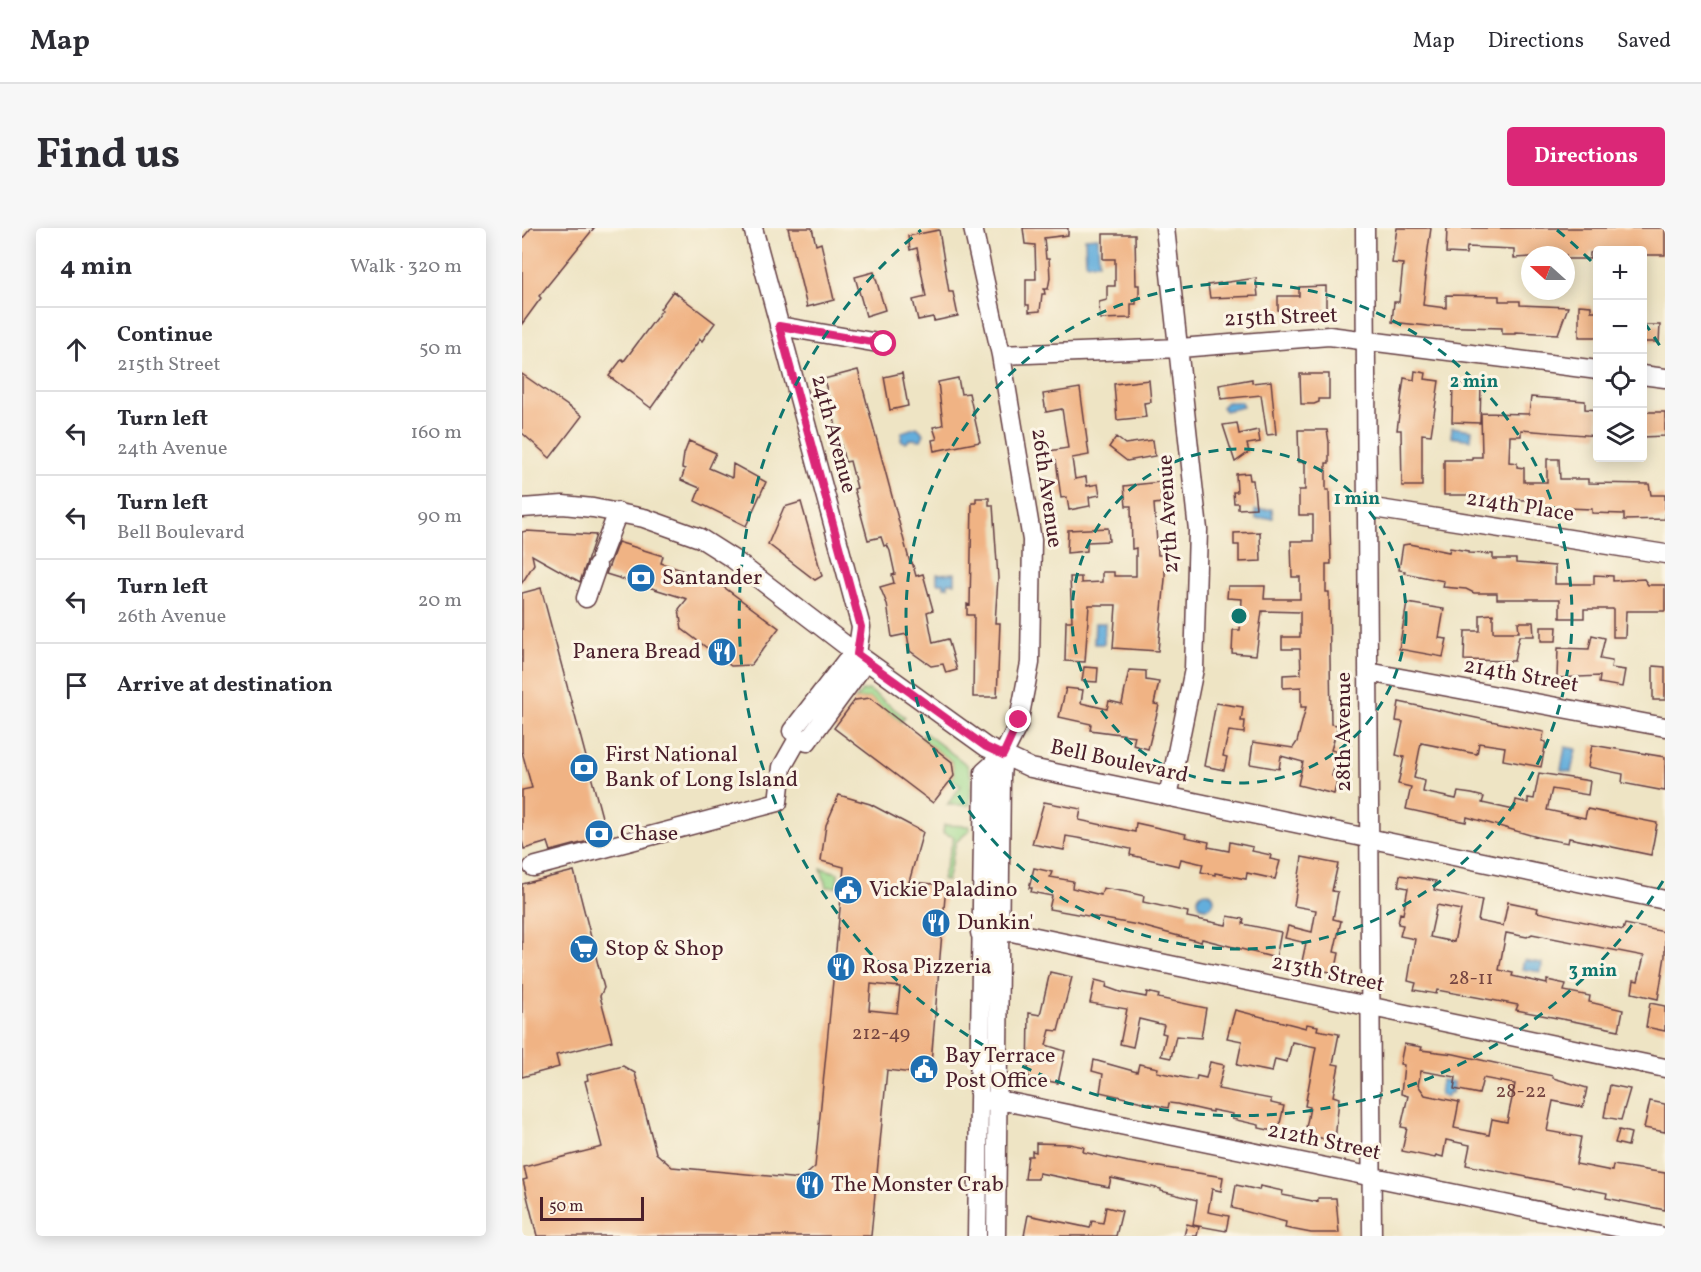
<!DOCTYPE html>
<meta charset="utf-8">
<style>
body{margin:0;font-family:Vollkorn,serif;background:#f7f7f7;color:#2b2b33}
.controls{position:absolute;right:18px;top:18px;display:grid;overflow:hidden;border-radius:6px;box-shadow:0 3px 15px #0003}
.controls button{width:54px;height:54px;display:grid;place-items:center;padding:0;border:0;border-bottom:2px solid #e1e1e2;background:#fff;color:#2b2b33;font:30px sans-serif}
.compass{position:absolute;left:999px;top:18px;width:54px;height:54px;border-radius:50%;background:#fff;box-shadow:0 3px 15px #0003;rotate:291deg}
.scale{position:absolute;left:18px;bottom:15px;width:104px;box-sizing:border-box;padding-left:6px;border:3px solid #4a1f2b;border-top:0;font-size:16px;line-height:21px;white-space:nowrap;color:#4a1f2b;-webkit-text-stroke:4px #fcf5e5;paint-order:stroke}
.stop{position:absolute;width:18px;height:18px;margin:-14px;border:4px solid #db2777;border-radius:50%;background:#fff}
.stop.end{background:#db2777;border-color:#fff;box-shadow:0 2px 6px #0008}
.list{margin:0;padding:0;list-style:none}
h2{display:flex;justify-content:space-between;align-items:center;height:78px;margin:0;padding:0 24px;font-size:26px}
h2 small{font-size:20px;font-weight:400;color:#7c7c81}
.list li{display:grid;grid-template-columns:39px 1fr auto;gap:18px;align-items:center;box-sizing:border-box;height:84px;padding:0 24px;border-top:2px solid #e1e1e2}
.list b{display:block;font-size:22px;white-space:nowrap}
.list p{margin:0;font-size:20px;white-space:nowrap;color:#7c7c81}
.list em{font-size:20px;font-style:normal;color:#7c7c81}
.icon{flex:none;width:33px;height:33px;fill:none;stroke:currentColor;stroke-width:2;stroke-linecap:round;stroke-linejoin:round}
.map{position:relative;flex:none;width:1143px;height:1008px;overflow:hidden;border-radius:6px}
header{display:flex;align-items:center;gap:36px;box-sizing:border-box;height:84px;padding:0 30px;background:#fff;border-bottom:2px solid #e1e1e2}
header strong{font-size:28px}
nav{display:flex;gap:33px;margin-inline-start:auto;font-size:21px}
.intro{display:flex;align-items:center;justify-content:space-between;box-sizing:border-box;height:144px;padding:0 36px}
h1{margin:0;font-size:42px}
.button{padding:15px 27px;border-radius:6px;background:#db2777;color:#fff;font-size:21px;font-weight:700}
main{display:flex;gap:36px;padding:0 36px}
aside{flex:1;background:#fff;border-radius:6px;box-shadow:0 3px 15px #0003}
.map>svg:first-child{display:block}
</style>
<header>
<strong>Map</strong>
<nav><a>Map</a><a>Directions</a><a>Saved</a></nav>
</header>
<div class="intro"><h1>Find us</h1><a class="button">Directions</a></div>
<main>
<aside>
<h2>4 min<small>Walk · 320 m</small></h2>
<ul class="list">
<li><svg class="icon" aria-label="ahead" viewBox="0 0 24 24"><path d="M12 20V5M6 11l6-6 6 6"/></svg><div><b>Continue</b><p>215th Street</p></div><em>50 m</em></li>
<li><svg class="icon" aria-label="left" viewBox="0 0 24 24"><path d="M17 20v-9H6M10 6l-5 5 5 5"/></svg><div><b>Turn left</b><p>24th Avenue</p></div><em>160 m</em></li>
<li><svg class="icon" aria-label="left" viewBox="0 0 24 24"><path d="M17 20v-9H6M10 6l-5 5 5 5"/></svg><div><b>Turn left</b><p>Bell Boulevard</p></div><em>90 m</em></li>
<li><svg class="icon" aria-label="left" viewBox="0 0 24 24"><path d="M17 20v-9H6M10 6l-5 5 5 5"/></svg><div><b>Turn left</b><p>26th Avenue</p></div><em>20 m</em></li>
<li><svg class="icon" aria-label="arrive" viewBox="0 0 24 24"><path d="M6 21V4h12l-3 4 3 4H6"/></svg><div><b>Arrive at destination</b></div></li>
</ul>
</aside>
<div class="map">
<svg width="1143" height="1008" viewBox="0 0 1143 1008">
<rect width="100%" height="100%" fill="#fcf5e5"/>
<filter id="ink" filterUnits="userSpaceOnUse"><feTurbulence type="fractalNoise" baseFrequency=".0167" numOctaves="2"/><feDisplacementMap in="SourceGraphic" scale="12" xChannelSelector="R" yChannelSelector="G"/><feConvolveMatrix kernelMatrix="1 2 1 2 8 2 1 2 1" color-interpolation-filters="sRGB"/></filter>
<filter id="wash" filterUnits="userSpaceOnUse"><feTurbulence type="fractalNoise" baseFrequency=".008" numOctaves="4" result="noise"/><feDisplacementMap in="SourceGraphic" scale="24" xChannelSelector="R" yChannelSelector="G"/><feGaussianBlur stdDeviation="1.35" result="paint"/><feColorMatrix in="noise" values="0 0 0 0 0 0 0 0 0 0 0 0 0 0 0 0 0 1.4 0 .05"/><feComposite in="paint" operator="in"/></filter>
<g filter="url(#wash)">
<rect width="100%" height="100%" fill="#eee4c4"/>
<!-- green -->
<path fill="#9cd88c" stroke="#737c5c" stroke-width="1.5" d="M347,462L383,489L379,494L348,470L333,472L340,463Z
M403,505L445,537L449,548L448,577H425L439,558L429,551L432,548L430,534L399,510Z
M422,597L447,598V603L434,614L425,653L420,651L432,609L421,605Z
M299,640L316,645L315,659H304Z"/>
<!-- water -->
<path fill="#63aedc" stroke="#566684" stroke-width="1.5" d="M576,9L577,35H564L563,10Z
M705,174H719L721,179L703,183L700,179Z
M395,199L402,206L399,212L388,211L384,215L379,212L380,204Z
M930,199L950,202L949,212L929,209Z
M750,281L751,290L734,291L733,282Z
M433,345V355H426V359H422V355H415V346Z
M573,395H583L582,416H572Z
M1043,519L1054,521L1049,544L1039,542Z
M676 672a8 8 0 1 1 16 0a8 8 0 1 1-16 0Z
M1002,732L1020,735L1019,744L1000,741Z
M919,852L932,854L930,865H926L925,869L918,867Z"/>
<g id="blocks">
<!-- building -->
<path fill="#f0b384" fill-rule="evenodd" d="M9,0H72L17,68L19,70L0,96V11Z
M266,0H290L294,17L299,15L312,72L285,79Z
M501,0H546V7L522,10L524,31H527L528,50L526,61H522L523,66H520L518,83L507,84V77H504V51H514L513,17L503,16Z
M875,0H909L902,49H904L901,77L924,80V67L977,68V73H998V77L1046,79L1036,106L993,104V106H980V100L906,98L870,94L872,74H877L881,36L870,35Z
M925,0H1143V27H1120V22H1076L1068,25V31H1044V27L992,30V21L945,19L944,26L924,25Z
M417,2L427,64H431L436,88L412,93L411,89L396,92L391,72L404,69L395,20L388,22L386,8Z
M581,6H613L614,57H617V70H614V76H609V90L578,91L577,74L585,72V58H593V31H581Z
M352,44L363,82L344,88L333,49Z
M734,50L736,68L688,70L686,57Z
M804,58V81L777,83L756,82V68H777V59Z
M151,63L193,95L180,113L178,111L129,180L87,148L100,131L102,133L140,82L138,81Z
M1057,77L1069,78V83H1076V109H1057Z
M1120,97H1138L1137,114H1120Z
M336,142L388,335L390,334L394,348L401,346L411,382L405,384L411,415L426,411L435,442L424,445L421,436L409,438L388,423L385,406L370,409L365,376L358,359L372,355L370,347L373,346L368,323L365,317L362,318L359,309L346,312L332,261L335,260L328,233L323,234L302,151Z
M893,143L904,145L903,151L917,153L909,207L900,206V258H880L879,202H875L882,150L892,152Z
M380,145L386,178L368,182L362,149Z
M0,146L60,188L28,230L0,205Z
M778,146H807V171H797V174L792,176H779Z
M436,150L439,166L447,165L458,214L412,223L410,212L415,211L411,199L421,197L416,154Z
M730,151V155L749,153L754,206L745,207L739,167L699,171L697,157Z
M627,152L629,174L622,175L624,189L595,192L592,156Z
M931,155L959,157L958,195L930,194Z
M558,160L567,227L550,230L553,251L564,249L565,258L576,256L578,267L567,269L568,278L547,282L545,269L539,270L534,232L522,235L521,224L546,220L540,181L524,184L521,166Z
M1009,169L1063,173V181L1076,182V208L999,202V208H988L987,234L995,235V239L1002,240V254H1025V231H1037L1038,251H1066V255L1127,256L1129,267H1143V291L1102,292V286L1070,285V281L1016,279L1007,277L1008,272L949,271V267H922V232H950V229H960L959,185L1007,186Z
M1120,184H1143V208L1120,209Z
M715,195L717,206L736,202L738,214L725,216L727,224L713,234L701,197Z
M776,202H805L807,214V235H804V262H807L809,336H804V364H807L809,496L816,497L809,522L816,524L810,548L816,549L812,566L776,557L781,534L759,528L757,541L728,536L731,514L771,520L775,514L784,479H779V459L761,460V447L779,446L778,421H760V409H778V384L740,383L734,427L710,425L711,402H718L720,371L705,370L706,358H743L742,371H778V349H770L769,313H791V287H777V262H783V234H777Z
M594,209L603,216L631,212L633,228L605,233L587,219Z
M167,213L194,225L187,240L210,250L211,236L244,254L224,298L173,273L178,260L159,252L163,241L160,240L162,226Z
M727,245L728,252H731L734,280L716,281V275H712L711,264H715L714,246Z
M638,254L640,275L632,276L636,327H643V351L636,423L591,420L594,377H567L563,434L543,433L544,393H550L548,349H559V355L580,354V344H592V348H614V320L610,321L609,278H604L602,258Z
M454,270H467V277H471L476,350L473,395H478L475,469H451L452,387H445V376L448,377L450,275H454Z
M279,274L300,348L293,352L246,316L262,279Z
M586,300L587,313L565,314V323L545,325L546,302Z
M4,303L74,307L58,354L10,327L12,336L0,355V304Z
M738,304L739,333L717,334V317H712V305Z
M96,314L141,328L139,335L182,350L184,346L257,400L229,437L209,438L160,401L157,381L165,371L84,346Z
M887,316L927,324L928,320L946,323V325L971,326V331H994V335L1033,338V356H1072V347L1091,348V353L1122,351L1126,357H1143V383H1104L1103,409H1091V381H1062V390H1038V371H975V365H952L944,361L921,359L922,353L882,345L883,343L877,342L881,317Z
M19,360L85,608L29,623L26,614L2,621L0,613V562L10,560L0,524V365Z
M885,375L922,381L917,410L925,411L921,429L877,421Z
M971,386V404H997L996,394H1011L1012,408H997L992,433L942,432L943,403H958V387Z
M1019,399H1035L1034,413H1019Z
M1070,407L1083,410L1078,431L1090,433L1089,440L1103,442L1100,459L1077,455L1078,448L1035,450L1036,420L1067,421Z
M1131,438L1143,439V472H1131Z
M562,439L576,440L575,454L560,453Z
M607,442L624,443V452L637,454L632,476L637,477L626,521L611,517L613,508L568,502L569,496L537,489L544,460L561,462L559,475L585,481L587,473L600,476Z
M348,470L430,534L432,548L411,575L312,500L333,472Z
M877,474L1022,504L1020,513L1024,514L1019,539L981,532L983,519L957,515L955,526L899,515L892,550L903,553L901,564L934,571L936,564L950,566L962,569L960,575L992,582L994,572L1006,575V570L1012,571L1017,545L1068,553L1066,567L1030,561L1025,582L1063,590L1065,581L1135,595L1129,627L1047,610L1046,615L1019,610L945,589L944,594L884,581L889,559L876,556L882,529L874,527L881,494L874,493Z
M694,475L721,479L719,493H723L722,505L707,503L701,528L705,529L702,542L682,538Z
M1070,517L1143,529V563L1100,555L1101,546L1066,539Z
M317,567L348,576L401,604L387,654L424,657L408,847L365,842L349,1008H15L1,952L5,951L2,939L80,919L63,853L66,852L65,847L101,838L113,845L134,925L150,939L279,951L293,939L322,639L299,633L304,597ZM349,756L378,759L375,785L347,782Z
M522,574L559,581L557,592L613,604L614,595L664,606L663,609L687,614L686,619L707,623L708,614L731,619L730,623L749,627L748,631L758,633L753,651L725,645L724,651L693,645V647L679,644L681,636L659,631L657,638L639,634L608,627L609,621L567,612L544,608L542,622L510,616Z
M780,629L816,636L810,663L816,664L811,691L819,693L812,724L817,725L813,745L779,738L784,715L763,710L766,698L790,704L794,682L772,678Z
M512,640L530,644L528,649L551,653L550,660L579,667L581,660L605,664L622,668L621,674L666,684L665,689L704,697L706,688L722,691L721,696L759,704L754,730L680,711L679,714L616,697L527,681L530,668L509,664L510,660H507Z
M52,643L82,760L78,768L90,813L34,827L37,839L0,849V656Z
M878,647L914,653L912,662L960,672L956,693L981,698L986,674L1016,680L1015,684L1101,702L1103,696L1143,704V728L1136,771L1110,765L1112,752L1116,753L1122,728L1010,706L1005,709L984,705L977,742L991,745L990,748L1025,756V752L1044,756L1042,763L1068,768L1067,774L1101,782L1097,802L994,782L996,777L954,769L915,762L914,766L892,762L894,755L886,753L893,711L878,708L881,697L876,696L878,685L881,686L886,660L876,658ZM915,677L939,682L932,714L908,709Z
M528,744L550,749L536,803L528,802L524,817L543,823L536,855L506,849L507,785L518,787Z
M573,752L585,755L584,759L598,764L624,769L625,764L637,767L636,770L684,780L679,810L654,808L649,830L639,828L644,806L640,805L642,797L617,791L611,819L598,816L605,781L568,775Z
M1128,775L1143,778V803L1124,799Z
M713,782L784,800L785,796L796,798L795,802L817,806L811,836L817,837L811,868L817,870L813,913L789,908L791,901L784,900L788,879L783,878L794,819L770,814L765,834L753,831L750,844L715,837L720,813L705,810Z
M882,816L900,819L899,822L932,826L1031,848V850L1065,860L1061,879L1031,873L1025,903L1059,909L1054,936L1090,943L1091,937L1143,945V982L1084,970L1085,965L944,937L948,917L924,912L921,929L914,927L913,930L880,923L885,900L879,899L886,868L879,866L882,837L878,836ZM899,843L934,849L932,861L957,866L961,850L993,856L985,894L970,891L967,907L932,900L937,874L903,867L896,857Z
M572,832L615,844L617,836L636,840L635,844L674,852L675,848L684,850L688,834L702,837L696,861L749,871V875L762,878L756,904L737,900V897L710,891L711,886L690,882V884L655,876L647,875L646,880L578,864L581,846L570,843Z
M1088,857L1108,861L1099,892L1082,889Z
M1128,873L1143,876V904L1122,900Z
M1097,902L1109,905L1106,918L1093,915Z
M514,915L547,916L562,919L561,924L606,934L701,949L699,963L690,961L686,984L707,988L704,1003L671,997L675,972L639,963V961L589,950L587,959L517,945L516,951H503L506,928H510V923L514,924Z
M714,957L737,962L738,958L761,963L760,967L796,974V970H814L817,1005H789L763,1000L764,994L710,980Z
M584,979L600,983L594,1008H502L506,987L568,1000L570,993L581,995Z
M665,996L677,999L675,1008H662Z"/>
</g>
</g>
<g filter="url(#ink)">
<use href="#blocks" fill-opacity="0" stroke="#633d42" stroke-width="1.5"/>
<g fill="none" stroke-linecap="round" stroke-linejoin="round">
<!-- minor casing -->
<g stroke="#633d42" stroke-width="21">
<path id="minor" d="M231,0L339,399L335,426L337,443L285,514
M451,0L479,127L510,312L508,435L496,497L481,527L479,549L474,1008
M643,0L676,302L672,441L646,569
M843,0L850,1008
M257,98L362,116
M479,127L658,120L807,108L1076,142
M1120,147L1143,150
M845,279L1143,326
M0,280L41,277L71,280L122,290L178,310L211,331L335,426L464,519L509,540L1143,672
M79,328L96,284
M64,370L75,338
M846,444L1143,499
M270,503L324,433L335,426
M11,639L256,574L260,539L277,509
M458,705L490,704L1143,840
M457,872L487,874L1138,1008
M455,1008L462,544L481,527"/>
</g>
<!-- minor -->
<use href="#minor" stroke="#fff" stroke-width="18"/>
</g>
</g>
<g fill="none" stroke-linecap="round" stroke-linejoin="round" filter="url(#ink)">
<!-- route -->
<path stroke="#db2777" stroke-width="8" d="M362,116L257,98L339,399L335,426L464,519L481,527L497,492"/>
</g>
<!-- distance rings -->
<g fill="none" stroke="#0f766e" stroke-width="3" stroke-dasharray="10 8">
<circle cx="717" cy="388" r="167"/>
<circle cx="717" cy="388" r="333"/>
<path d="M1141 653A500 500 0 1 1 399 2M1035 2A500 500 0 0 1 1074 38M1122 94A500 500 0 0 1 1141 123"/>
</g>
<!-- icons -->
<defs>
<g id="bank-disc" transform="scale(1.5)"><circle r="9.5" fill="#1f6fb2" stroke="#fcf5e5"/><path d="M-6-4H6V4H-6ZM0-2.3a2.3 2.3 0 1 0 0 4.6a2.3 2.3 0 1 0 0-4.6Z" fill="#fff"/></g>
<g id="restaurant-disc" transform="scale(1.5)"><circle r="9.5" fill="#1f6fb2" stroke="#fcf5e5"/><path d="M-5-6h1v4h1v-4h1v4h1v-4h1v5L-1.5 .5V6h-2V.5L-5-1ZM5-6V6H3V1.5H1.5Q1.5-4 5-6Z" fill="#fff"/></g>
<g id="civic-disc" transform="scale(1.5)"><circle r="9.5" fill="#1f6fb2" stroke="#fcf5e5"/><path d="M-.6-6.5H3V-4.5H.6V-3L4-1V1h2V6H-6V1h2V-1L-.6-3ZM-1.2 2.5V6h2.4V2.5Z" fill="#fff"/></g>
<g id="supermarket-disc" transform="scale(1.5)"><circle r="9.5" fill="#1f6fb2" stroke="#fcf5e5"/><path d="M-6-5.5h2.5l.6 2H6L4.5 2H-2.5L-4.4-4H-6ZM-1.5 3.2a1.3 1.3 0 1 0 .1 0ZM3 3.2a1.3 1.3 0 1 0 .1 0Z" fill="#fff"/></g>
</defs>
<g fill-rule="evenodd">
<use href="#bank-disc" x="119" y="350"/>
<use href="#restaurant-disc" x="200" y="424"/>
<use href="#bank-disc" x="62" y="540"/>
<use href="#bank-disc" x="77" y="606"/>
<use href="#civic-disc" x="326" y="662"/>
<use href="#restaurant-disc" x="414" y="695"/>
<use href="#supermarket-disc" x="62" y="721"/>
<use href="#restaurant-disc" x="319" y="739"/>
<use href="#civic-disc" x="402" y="841"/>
<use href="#restaurant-disc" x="288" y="957"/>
</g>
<g text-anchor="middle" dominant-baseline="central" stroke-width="6" stroke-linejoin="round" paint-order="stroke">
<!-- number labels -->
<g font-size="20" fill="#744441">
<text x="949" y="751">28-11</text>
<text x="359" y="806">212-49</text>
<text x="999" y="864">28-22</text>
</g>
<!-- street labels -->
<g font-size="22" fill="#4a1f2b" stroke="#fcf5e5">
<text transform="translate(759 90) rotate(-2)">215th Street</text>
<text transform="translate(311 206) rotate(75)">24th Avenue</text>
<text transform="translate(524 260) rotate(82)">26th Avenue</text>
<text transform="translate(998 279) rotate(9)">214th Place</text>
<text transform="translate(647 286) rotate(-93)">27th Avenue</text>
<text transform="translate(999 448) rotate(10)">214th Street</text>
<text transform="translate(822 504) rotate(-90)">28th Avenue</text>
<text transform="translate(597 534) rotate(12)">Bell Boulevard</text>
<text transform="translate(806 746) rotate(12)">213th Street</text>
<text transform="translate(802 914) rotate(12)">212th Street</text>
</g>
<!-- poi labels -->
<g font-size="22" fill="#4a1f2b" stroke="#fcf5e5" text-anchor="start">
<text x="140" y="350">Santander</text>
<text x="179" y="424" text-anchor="end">Panera Bread</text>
<text x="83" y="527">First National<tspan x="83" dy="25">Bank of Long Island</tspan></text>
<text x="98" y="606">Chase</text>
<text x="347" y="662">Vickie Paladino</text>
<text x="435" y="695">Dunkin'</text>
<text x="83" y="721">Stop &amp; Shop</text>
<text x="340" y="739">Rosa Pizzeria</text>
<text x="423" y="828">Bay Terrace<tspan x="423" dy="25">Post Office</tspan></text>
<text x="309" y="957">The Monster Crab</text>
</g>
</g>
<circle cx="717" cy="388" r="9" fill="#0f766e" stroke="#fcf5e5" stroke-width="3"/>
<g font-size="18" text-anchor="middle" font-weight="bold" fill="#0f766e" stroke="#fcf5e5" stroke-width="6" stroke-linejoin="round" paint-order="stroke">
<text x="952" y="159">2 min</text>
<text x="835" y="276">1 min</text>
<text x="1071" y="748">3 min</text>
</g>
</svg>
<div class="controls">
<button>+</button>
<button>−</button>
<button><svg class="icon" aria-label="locate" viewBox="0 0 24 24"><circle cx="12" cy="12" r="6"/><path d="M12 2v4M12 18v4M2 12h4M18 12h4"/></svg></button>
<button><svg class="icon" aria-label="layers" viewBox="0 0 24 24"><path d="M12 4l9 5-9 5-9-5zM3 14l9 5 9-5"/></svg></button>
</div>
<svg class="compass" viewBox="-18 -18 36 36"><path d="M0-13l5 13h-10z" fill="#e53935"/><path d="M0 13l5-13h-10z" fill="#7c7c81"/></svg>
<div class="scale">50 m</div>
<div class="stop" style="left:362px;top:116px"></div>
<div class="stop end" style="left:497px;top:492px"></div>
</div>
</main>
